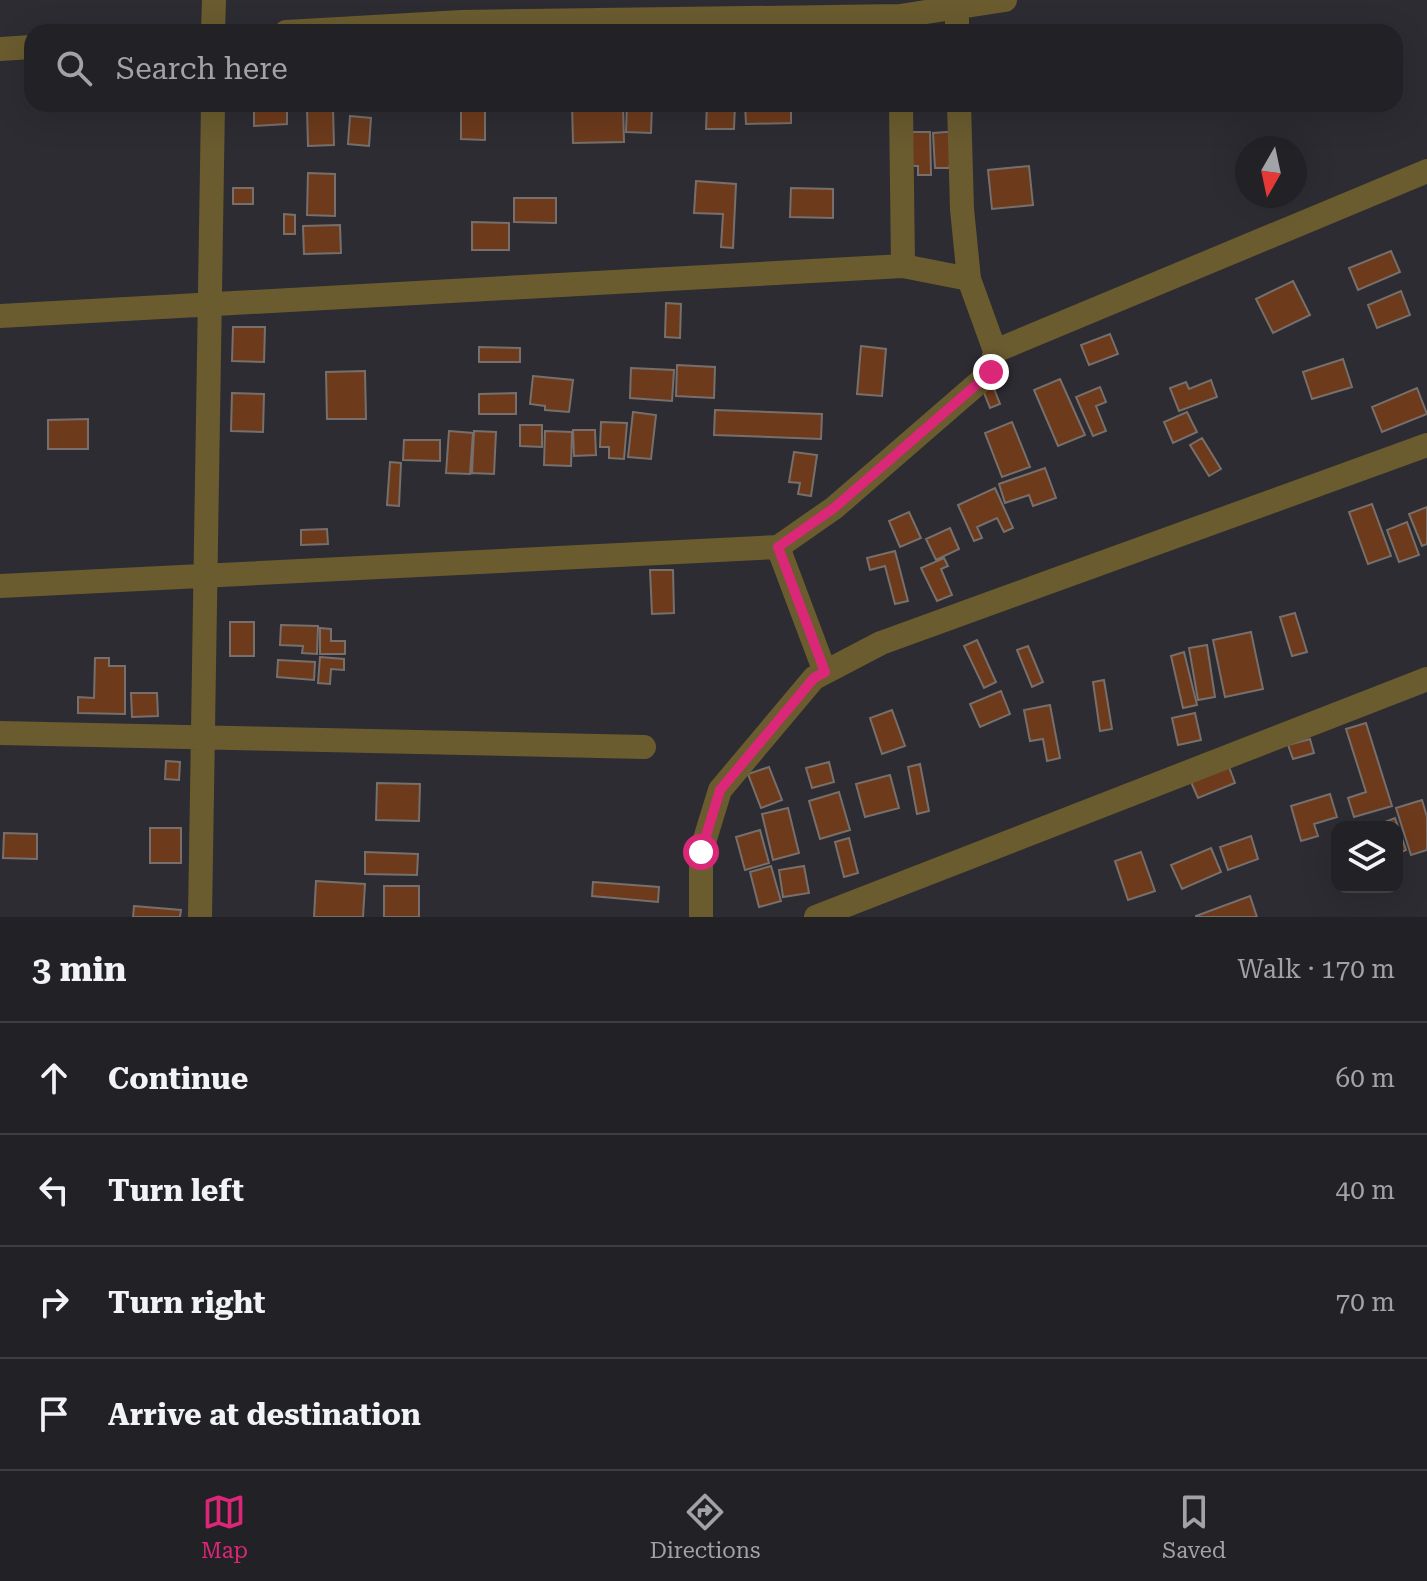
<!DOCTYPE html>
<meta charset="utf-8">
<style>
body{margin:0;font-family:"Roboto Serif",serif;background:#2a292e;color:#f1f3f6}
.controls{position:absolute;right:24px;bottom:24px;display:grid;overflow:hidden;border-radius:16px;box-shadow:0 8px 32px #0002}
.controls button{width:72px;height:72px;display:grid;place-items:center;padding:0;border:0;border-bottom:2px solid #3f3e43;background:#222126;color:#f1f3f6;font:40px sans-serif}
.compass{position:absolute;left:1235px;top:136px;width:72px;height:72px;border-radius:50%;background:#222126;box-shadow:0 8px 32px #0002;rotate:189deg}
.stop{position:absolute;width:24px;height:24px;margin:-18px;border:6px solid #db2777;border-radius:50%;background:#fff}
.stop.end{background:#db2777;border-color:#fff;box-shadow:0 2px 8px #0008}
.list{margin:0;padding:0;list-style:none}
h2{display:flex;justify-content:space-between;align-items:center;height:104px;margin:0;padding:0 32px;font-size:34px}
h2 small{font-size:26px;font-weight:400;color:#a2a3a7}
.list li{display:grid;grid-template-columns:52px 1fr auto;gap:24px;align-items:center;box-sizing:border-box;height:112px;padding:0 32px;border-top:2px solid #3f3e43}
.list b{display:block;font-size:30px;white-space:nowrap}
.list em{font-size:26px;font-style:normal;color:#a2a3a7}
.icon{flex:none;width:44px;height:44px;fill:none;stroke:currentColor;stroke-width:2;stroke-linecap:round;stroke-linejoin:round}
.map{position:relative;flex:none;width:1427px;height:917px;overflow:hidden}
.search{position:absolute;background:#222126;box-shadow:0 8px 32px #0002;left:24px;right:24px;top:24px;height:88px;display:flex;align-items:center;gap:20px;box-sizing:border-box;padding:0 28px;border-radius:24px;color:#a2a3a7;font-size:30px}
.sheet{height:552px;background:#222126}
nav{display:flex;justify-content:space-around;align-items:center;box-sizing:border-box;height:112px;border-top:2px solid #3f3e43;background:#222126;font-size:22px;color:#a2a3a7}
nav a{display:grid;justify-items:center;gap:4px}
nav .on{color:#db2777}
.map>svg:first-child{display:block}
</style>
<div class="map">
<svg width="1427" height="917" viewBox="0 0 1427 917">
<rect width="100%" height="100%" fill="#2d2c32"/>
<!-- building -->
<path fill="#6d3a1c" stroke="#766f6b" stroke-width="2" d="M461,104H485V140L461,139Z
M572,104H623L624,142L573,143Z
M627,104H652L651,133L626,132Z
M707,104H735L734,129H706Z
M745,104H791V123L746,124Z
M287,108V124L254,126V109Z
M333,108L334,145L308,146L307,109Z
M350,116L371,118L369,146L348,144Z
M959,131L949,168H935L933,133Z
M906,132H930L931,175H918V166H906Z
M1029,166L1033,205L992,209L988,170Z
M308,173L335,174V216L307,215Z
M696,181L736,184L733,248L721,247L723,214L694,213Z
M233,188H253V204H233Z
M791,188L833,189V218L790,217Z
M514,198H556V223L514,222Z
M284,214L295,215V234H284Z
M472,222L509,223V250H472Z
M340,225L341,253L304,254L303,226Z
M1391,251L1400,272L1358,290L1349,268Z
M1293,281L1310,315L1273,333L1256,299Z
M1401,291L1410,315L1377,328L1368,305Z
M666,303L681,304L680,338L665,337Z
M233,327H265L264,362L232,361Z
M1110,334L1118,354L1089,365L1081,345Z
M861,346L886,349L882,396L857,394Z
M479,347L520,348V362H479Z
M1343,359L1352,387L1312,399L1303,372Z
M677,365L715,367L714,398L676,396Z
M631,368L674,370L672,401L630,398Z
M365,371L366,419H327L326,372Z
M533,376L573,380L569,412L545,410V406L530,404Z
M1060,379L1085,435L1058,446L1034,390Z
M1211,380L1217,397L1179,411L1170,388L1186,382L1189,389Z
M991,381L1000,404L990,408L981,385Z
M1100,387L1106,402L1096,406L1106,431L1093,436L1076,397Z
M1417,388L1427,414L1382,432L1372,407Z
M232,393L264,394L263,432L231,431Z
M516,393V414H479V394Z
M715,410L822,414L821,439L714,435Z
M633,412L656,415L651,459L628,457Z
M1187,412L1197,432L1173,443L1164,422Z
M88,419V449H48V420Z
M601,422L627,423L624,459L609,458V447H600Z
M1012,422L1030,467L1002,477L985,433Z
M520,425H542V447L520,446Z
M573,430H595L596,455L574,456Z
M449,431L473,433L470,474L446,473Z
M474,431L496,432L494,474L472,473Z
M545,431L572,432L571,466L544,465Z
M1202,438L1221,469L1209,476L1190,445Z
M404,440H440V461L403,460Z
M794,452L817,455L811,496L798,494L800,483L789,482Z
M390,462L401,463L399,506L387,505Z
M1045,468L1056,498L1033,506L1029,495L1005,503L999,484Z
M995,488L1013,528L1004,532L997,518L977,527L982,538L974,541L958,505Z
M1372,504L1391,556L1368,564L1349,512Z
M1427,507V544L1422,546L1409,514Z
M909,512L921,538L900,547L889,521Z
M1407,522L1419,555L1399,562L1387,530Z
M950,528L959,549L936,560L926,539Z
M327,529L328,544L301,545V530Z
M895,551L908,601L895,604L885,566L870,570L867,558Z
M944,558L948,566L941,569L952,595L937,601L921,568Z
M650,570H673L674,613L652,614Z
M1295,613L1307,652L1292,656L1280,617Z
M230,622H254V656H230Z
M281,625L318,626L317,654L302,653L303,646L280,645Z
M320,628L331,629V641H345V654H320Z
M1251,632L1263,689L1225,697L1213,640Z
M977,640L996,682L984,688L964,646Z
M1207,645L1215,697L1198,700L1189,648Z
M1028,646L1043,682L1032,687L1017,650Z
M1184,652L1197,705L1183,708L1171,656Z
M320,657L344,659V670L331,669L330,684L318,683Z
M95,658H109V666H125V714L78,713V697L94,698Z
M278,660L315,662L314,680L277,677Z
M1104,680L1112,729L1100,731L1093,682Z
M1001,691L1010,714L980,727L970,704Z
M131,693H157L158,716L132,717Z
M1050,705L1060,758L1047,761L1043,739L1030,741L1024,710Z
M892,710L905,746L882,754L870,718Z
M1195,713L1201,740L1178,745L1172,718Z
M1366,723L1392,806L1354,817L1348,798L1366,792L1346,729Z
M1310,739L1314,753L1293,759L1288,745Z
M166,761L180,762L179,780L165,779Z
M829,762L834,782L812,788L806,768Z
M920,764L929,811L917,814L908,767Z
M769,767L782,800L761,808L748,774Z
M1229,767L1235,783L1198,798L1191,782Z
M890,775L899,808L865,817L856,784Z
M377,783L420,784L419,821L376,820Z
M839,792L850,830L820,839L809,801Z
M1330,794L1337,817L1314,824L1318,836L1301,841L1291,806Z
M1422,800L1427,817V850L1411,855L1396,808Z
M788,808L799,853L773,860L762,814Z
M1395,818L1406,850L1397,854V827H1372Z
M150,828H181V863H150Z
M760,830L769,863L745,870L736,837Z
M4,833L37,834V859L3,858Z
M1251,836L1258,859L1228,870L1220,847Z
M849,838L858,873L844,877L835,842Z
M1211,848L1221,872L1182,889L1171,865Z
M365,852L418,854L417,875L365,874Z
M1141,852L1155,891L1128,900L1115,861Z
M771,866L781,901L759,907L750,872Z
M804,866L809,893L783,897L779,870Z
M316,881L365,884L363,917H314Z
M593,882L659,887L658,902L592,896Z
M384,886H419V917H384Z
M1250,896L1257,917H1196V916Z
M134,906L181,910L180,917H133Z"/>
<g fill="none" stroke-linecap="round" stroke-linejoin="round">
<!-- street -->
<path stroke="#6a5c2f" stroke-width="24" d="M900,16L1005,0
M213,32L214,0
M286,32L462,22L900,16V32
M957,32V0
M0,49L32,47
M901,104L903,266L969,279
M0,316L903,266
M995,351L1427,171
M778,547L825,672
M0,586L778,547L834,508L991,372L995,351L969,279L962,209L959,104
M0,733L644,747
M200,917L213,104
M701,917V852L720,790L814,678L881,643L1427,445
M816,917L1427,679"/>
</g>
<g fill="none" stroke-linecap="round" stroke-linejoin="round">
<!-- route -->
<path stroke="#db2777" stroke-width="10" d="M701,852L720,790L814,678L825,672L778,547L834,508L991,372"/>
</g>
</svg>
<div class="controls">
<button><svg class="icon" aria-label="layers" viewBox="0 0 24 24"><path d="M12 4l9 5-9 5-9-5zM3 14l9 5 9-5"/></svg></button>
</div>
<svg class="compass" viewBox="-18 -18 36 36"><path d="M0-13l5 13h-10z" fill="#e53935"/><path d="M0 13l5-13h-10z" fill="#a2a3a7"/></svg>
<div class="stop" style="left:701px;top:852px"></div>
<div class="stop end" style="left:991px;top:372px"></div>
<div class="search"><svg class="icon" aria-label="search" viewBox="0 0 24 24"><circle cx="10" cy="10" r="6"/><path d="M15 15l6 6"/></svg>Search here</div>
</div>
<section class="sheet">
<h2>3 min<small>Walk · 170 m</small></h2>
<ul class="list">
<li><svg class="icon" aria-label="ahead" viewBox="0 0 24 24"><path d="M12 20V5M6 11l6-6 6 6"/></svg><div><b>Continue</b></div><em>60 m</em></li>
<li><svg class="icon" aria-label="left" viewBox="0 0 24 24"><path d="M17 20v-9H6M10 6l-5 5 5 5"/></svg><div><b>Turn left</b></div><em>40 m</em></li>
<li><svg class="icon" aria-label="right" viewBox="0 0 24 24"><path d="M7 20v-9h11M14 6l5 5-5 5"/></svg><div><b>Turn right</b></div><em>70 m</em></li>
<li><svg class="icon" aria-label="arrive" viewBox="0 0 24 24"><path d="M6 21V4h12l-3 4 3 4H6"/></svg><div><b>Arrive at destination</b></div></li>
</ul>
</section>
<nav>
<a class="on"><svg class="icon" aria-label="map" viewBox="0 0 24 24"><path d="M3 6l6-2 6 2 6-2v14l-6 2-6-2-6 2zM9 4v14M15 6v14"/></svg>Map</a>
<a><svg class="icon" aria-label="directions" viewBox="0 0 24 24"><path d="M12 3l9 9-9 9-9-9zM9 14v-3h6M13 9l2 2-2 2"/></svg>Directions</a>
<a><svg class="icon" aria-label="saved" viewBox="0 0 24 24"><path d="M7 4h10v16l-5-4-5 4z"/></svg>Saved</a>
</nav>
